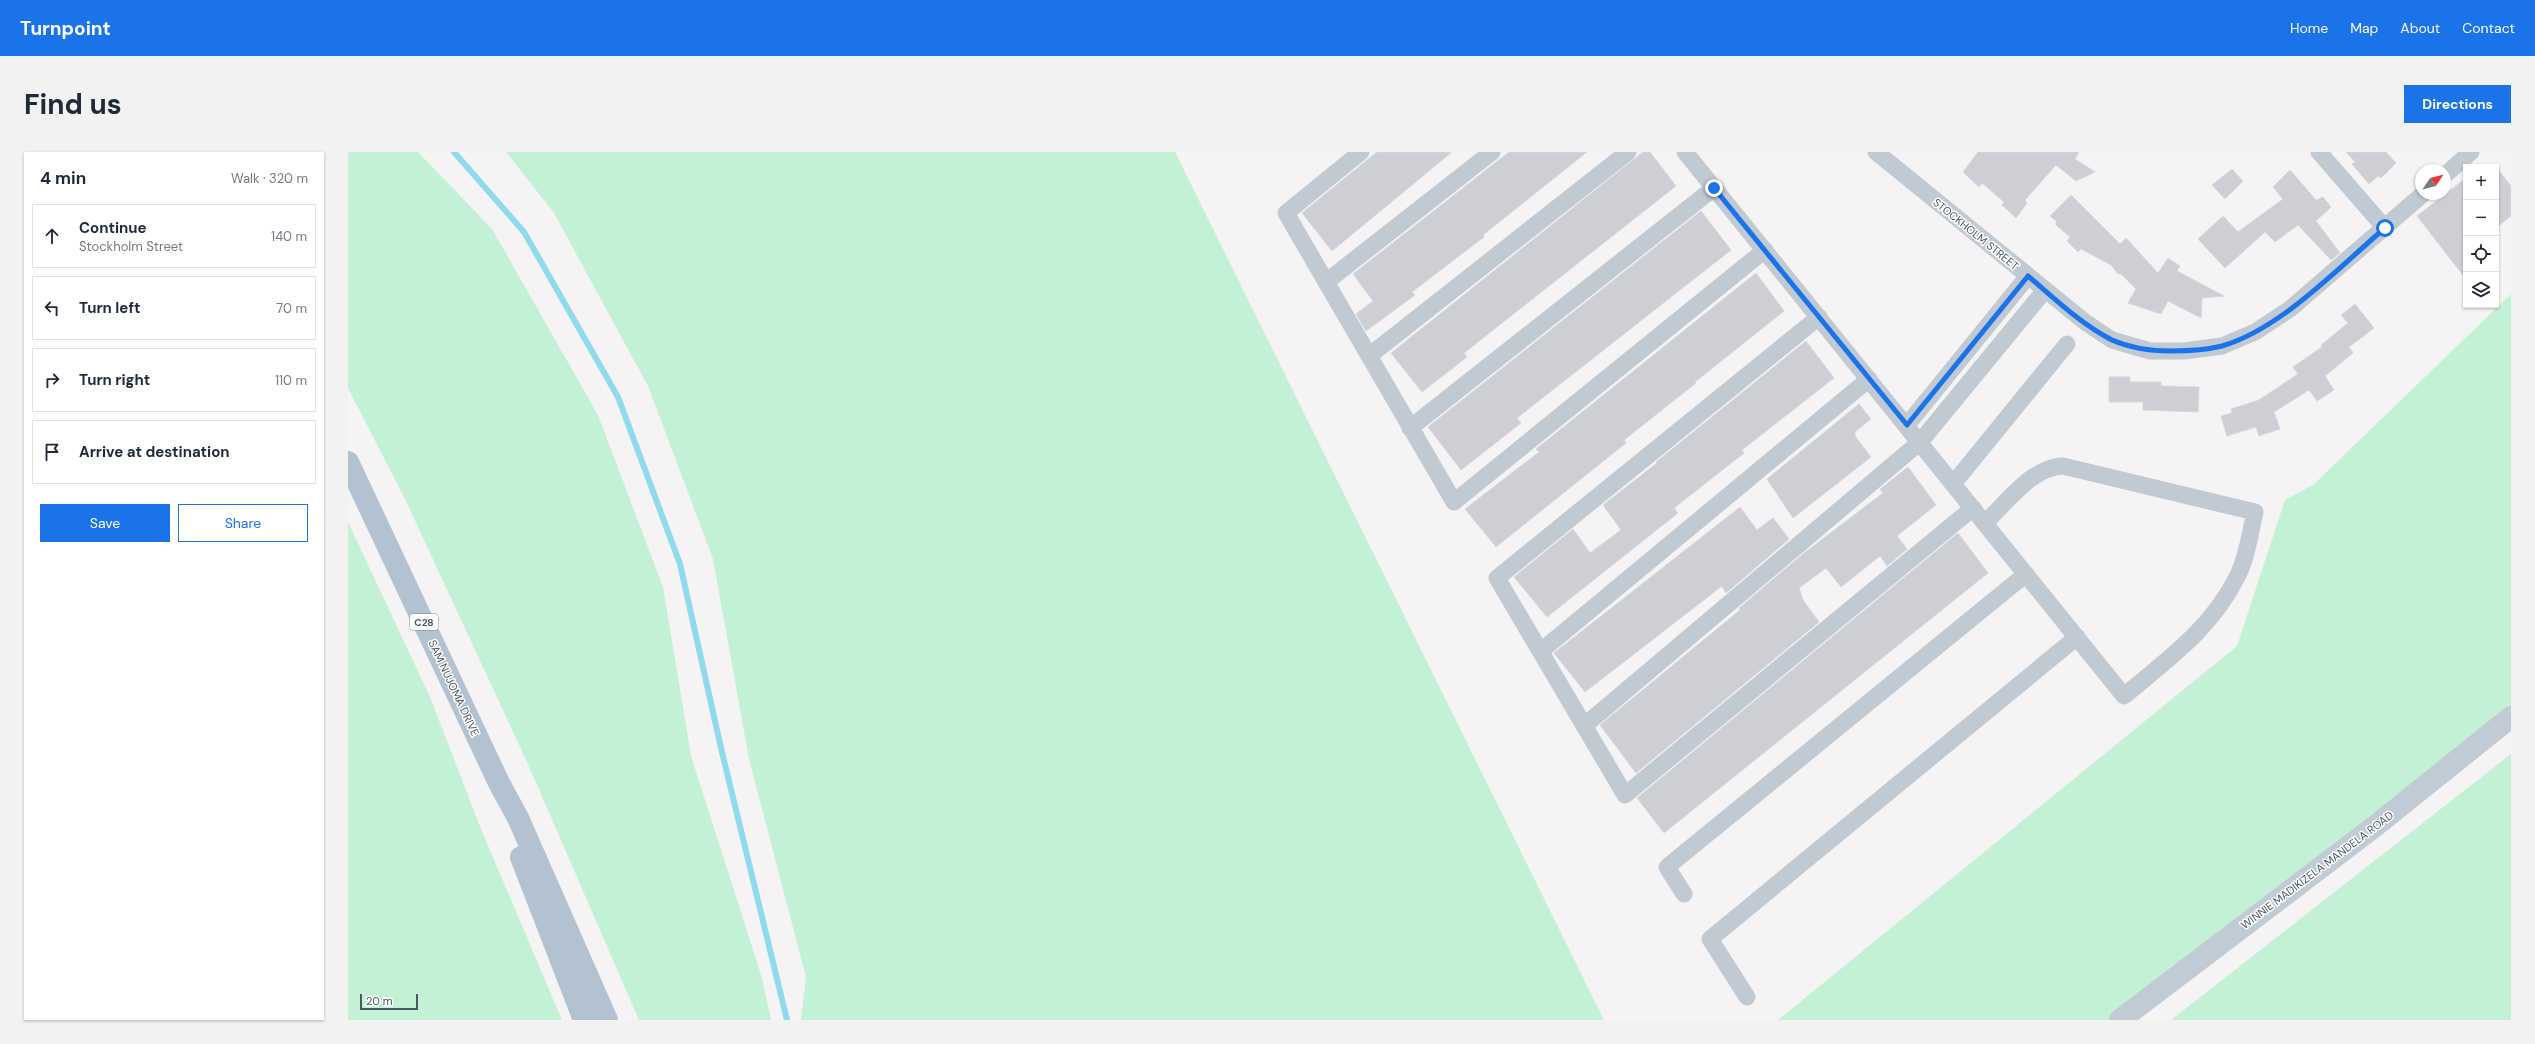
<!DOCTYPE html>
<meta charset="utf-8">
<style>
body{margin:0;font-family:"DM Sans",sans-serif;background:#f2f2f3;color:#1f2937}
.controls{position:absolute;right:12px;top:12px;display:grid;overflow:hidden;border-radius:0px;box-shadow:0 1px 3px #0004}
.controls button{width:36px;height:36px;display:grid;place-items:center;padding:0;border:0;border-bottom:1px solid #e0e1e3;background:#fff;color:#1f2937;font:20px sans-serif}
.compass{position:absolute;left:2067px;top:12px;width:36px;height:36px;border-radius:50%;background:#fff;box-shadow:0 1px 3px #0004;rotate:55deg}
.scale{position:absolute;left:12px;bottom:10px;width:58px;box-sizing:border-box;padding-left:4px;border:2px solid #4a5661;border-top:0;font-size:11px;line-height:14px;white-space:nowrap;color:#4a5661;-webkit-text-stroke:3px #fff;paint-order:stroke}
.stop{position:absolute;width:12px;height:12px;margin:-9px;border:3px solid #1a73e8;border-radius:50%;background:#fff}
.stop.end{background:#1a73e8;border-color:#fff;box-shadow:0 1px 4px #0008}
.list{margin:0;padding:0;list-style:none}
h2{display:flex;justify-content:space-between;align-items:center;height:52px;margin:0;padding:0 16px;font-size:17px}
h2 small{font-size:13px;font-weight:400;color:#747a83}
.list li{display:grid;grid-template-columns:26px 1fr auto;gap:12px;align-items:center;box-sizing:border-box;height:64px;margin:0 8px 8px;padding:0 8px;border:1px solid #e0e1e3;border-radius:0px}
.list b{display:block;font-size:15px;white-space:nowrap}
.list p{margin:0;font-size:13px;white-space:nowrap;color:#747a83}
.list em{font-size:13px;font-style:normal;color:#747a83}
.actions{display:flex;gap:8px;padding:12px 16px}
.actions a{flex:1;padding:9px 0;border:1px solid #1a73e8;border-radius:0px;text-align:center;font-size:14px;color:#1a73e8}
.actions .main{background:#1a73e8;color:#fff}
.icon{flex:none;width:22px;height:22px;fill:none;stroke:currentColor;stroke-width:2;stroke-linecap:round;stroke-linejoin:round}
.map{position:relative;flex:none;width:2163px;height:868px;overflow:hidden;border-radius:0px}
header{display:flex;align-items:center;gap:24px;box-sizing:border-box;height:56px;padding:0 20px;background:#1a73e8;color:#fff}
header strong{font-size:19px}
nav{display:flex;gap:22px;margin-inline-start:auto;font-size:14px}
.intro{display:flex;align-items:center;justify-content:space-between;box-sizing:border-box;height:96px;padding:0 24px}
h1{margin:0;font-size:28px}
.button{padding:10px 18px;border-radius:0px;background:#1a73e8;color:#fff;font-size:14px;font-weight:700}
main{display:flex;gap:24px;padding:0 24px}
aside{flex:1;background:#fff;border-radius:0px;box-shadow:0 1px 3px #0004}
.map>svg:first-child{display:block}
</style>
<header>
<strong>Turnpoint</strong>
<nav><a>Home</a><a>Map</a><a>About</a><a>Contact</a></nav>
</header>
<div class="intro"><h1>Find us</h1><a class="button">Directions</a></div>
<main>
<aside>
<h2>4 min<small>Walk · 320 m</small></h2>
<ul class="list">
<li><svg class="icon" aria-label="ahead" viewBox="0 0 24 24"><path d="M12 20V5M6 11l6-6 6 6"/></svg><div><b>Continue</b><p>Stockholm Street</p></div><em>140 m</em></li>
<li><svg class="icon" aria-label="left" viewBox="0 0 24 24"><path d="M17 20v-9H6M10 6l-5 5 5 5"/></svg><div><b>Turn left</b></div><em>70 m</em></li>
<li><svg class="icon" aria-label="right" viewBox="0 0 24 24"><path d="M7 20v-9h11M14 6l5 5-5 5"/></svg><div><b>Turn right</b></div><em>110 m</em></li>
<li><svg class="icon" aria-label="arrive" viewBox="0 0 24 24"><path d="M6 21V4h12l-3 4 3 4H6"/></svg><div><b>Arrive at destination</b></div></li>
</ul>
<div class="actions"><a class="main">Save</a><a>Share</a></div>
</aside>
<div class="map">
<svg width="2163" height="868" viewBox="0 0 2163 868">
<rect width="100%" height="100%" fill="#f5f3f3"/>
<!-- green -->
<path fill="#c3f1d5" d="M0,0H70L144,77L250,263L315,435L343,604L414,826L423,868H291L180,612L57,347L0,236Z
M158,0H827L1256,868H453L458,825L401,607L365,407L300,234L206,61Z
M2163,142V565L1772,868H1430L1889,494L1937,348L1965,333Z
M0,370L82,545L133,677L214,868H0Z
M2163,602V868H1823Z"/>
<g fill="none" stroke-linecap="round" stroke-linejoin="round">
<!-- stream -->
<path stroke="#90daee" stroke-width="6" d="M106,0L176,80L270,245L332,412L373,596L439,868"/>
</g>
<!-- building -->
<path fill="#cdcfd5" stroke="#d7d9de" d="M1029,0H1104L984,99L954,61Z
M1161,0H1239L1135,83L1136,85L1064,140L1067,143L1018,179L1008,162L1025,149L1005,122Z
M1295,0H1302L1328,34L1116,201L1119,205L1074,240L1043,201Z
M1630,0H1731L1727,7L1747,20L1728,29L1708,13L1677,48L1679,51L1668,66L1654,53L1656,50L1634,31L1631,35L1615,20Z
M1998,0H2038L2048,11L2033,26L2030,24L2021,32L2004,12L2007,10Z
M2148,15L2163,34V64L2148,76Z
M1884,17L1895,29L1877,47L1864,33Z
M1942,18L1968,48L1975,45L1983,55L1968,69L1992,101L1983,108L1950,73L1927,90L1917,80L1877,116L1850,87L1875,64L1890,80L1935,47L1925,35Z
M2118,26V127L2069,64Z
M1723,43L1772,92L1778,86L1810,121L1820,106L1832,114L1829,119L1876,144L1854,146L1853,166L1820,149L1813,162L1780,151L1788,137L1773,122H1770L1763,113L1733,97L1730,100L1719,89L1722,85L1707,72L1709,70L1702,64Z
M1353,59L1383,98L1169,266L1173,271L1113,318L1080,275Z
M1408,121L1436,159L1347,230L1348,231L1276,288L1278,291L1148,395L1117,357L1191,300L1188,297Z
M2007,152L2026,176L2001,195L2005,201L1977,224L1986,238L1969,249L1961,238L1926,260L1932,277L1911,284L1908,275L1879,284L1873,264L1884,261L1883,257L1911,248L1950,222L1945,215L1974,195L1973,193L2000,171L1993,163Z
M1458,189L1486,226L1394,298L1396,301L1326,356L1330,361L1199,465L1166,425L1225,377L1242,401L1273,378L1255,353L1309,311L1308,310Z
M1761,225H1782V230H1813V234L1851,235L1850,260L1795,258V250H1761Z
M1511,252L1523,267L1507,280V284L1523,305L1445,366L1419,327Z
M1560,315L1588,353L1549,384L1559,397L1539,414L1532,404L1493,435L1478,416L1451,436L1455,448L1471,470L1288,621L1252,573L1392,458L1391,456L1456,401L1535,341L1532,337Z
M1392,355L1409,378L1425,366L1441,387L1378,441L1374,434L1237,540L1206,501Z
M1610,381L1640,421L1316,681L1289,646Z"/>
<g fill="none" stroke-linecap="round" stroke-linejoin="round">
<!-- street -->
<path stroke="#c1cad2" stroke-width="17" d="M1013,0L938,61L1106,350L1417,98
M1337,0L1776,544C1820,507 1863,477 1889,425C1899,406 1902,381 1907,360L1715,314C1684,315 1659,350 1637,371
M1528,0L1737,170L1764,188L1802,199H1836L1874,194L1907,180L1942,157L2075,42
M1971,0L2037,76
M2097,23L2123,0
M978,130L1144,0
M1471,165L1149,426L1277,643L1625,356
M1021,204L1280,0
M1559,273L1680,124
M1062,276L1366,36
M1605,332L1719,192
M1193,499L1521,227
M1236,574L1572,290L1697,138
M1336,742L1319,715L1678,422
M1399,845L1362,787L1729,485"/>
<!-- secondary -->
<path stroke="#c1cbd6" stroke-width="22" d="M1772,868L2026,675L2163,565"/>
<!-- primary -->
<path stroke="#b3c2d1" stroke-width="22" d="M0,310L151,631L170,666L259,868
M173,705L236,868"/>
</g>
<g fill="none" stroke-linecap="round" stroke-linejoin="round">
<!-- route -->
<path stroke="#1a73e8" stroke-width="5" d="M1366,36L1559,273L1680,124C1706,146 1734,173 1764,188C1782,196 1803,199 1823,199C1839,199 1858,198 1874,194C1933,177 1991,115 2037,76"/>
</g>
<g text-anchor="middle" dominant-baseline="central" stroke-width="3" stroke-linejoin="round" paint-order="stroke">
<!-- shield labels -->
<rect fill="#fff" stroke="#808990" stroke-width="1" x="62" y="462" width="28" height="16" rx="3"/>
<g font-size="10" font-weight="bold" fill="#4a5661">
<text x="76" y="470">C28</text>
</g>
<!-- street labels -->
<g font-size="11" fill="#4a5661" stroke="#fff">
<text transform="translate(1628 82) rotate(39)">STOCKHOLM STREET</text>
<text transform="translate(106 536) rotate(65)">SAM NUJOMA DRIVE</text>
<text transform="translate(1969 718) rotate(-37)">WINNIE MADIKIZELA MANDELA ROAD</text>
</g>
</g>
</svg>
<div class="controls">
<button>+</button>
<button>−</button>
<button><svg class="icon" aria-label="locate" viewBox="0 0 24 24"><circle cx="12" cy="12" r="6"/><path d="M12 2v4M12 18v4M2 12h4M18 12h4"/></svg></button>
<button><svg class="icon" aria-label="layers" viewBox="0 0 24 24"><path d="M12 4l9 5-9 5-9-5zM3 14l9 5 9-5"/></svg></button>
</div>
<svg class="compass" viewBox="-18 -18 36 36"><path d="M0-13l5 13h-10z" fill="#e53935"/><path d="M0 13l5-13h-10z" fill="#747a83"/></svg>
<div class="scale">20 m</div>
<div class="stop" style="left:2037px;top:76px"></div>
<div class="stop end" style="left:1366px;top:36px"></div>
</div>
</main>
